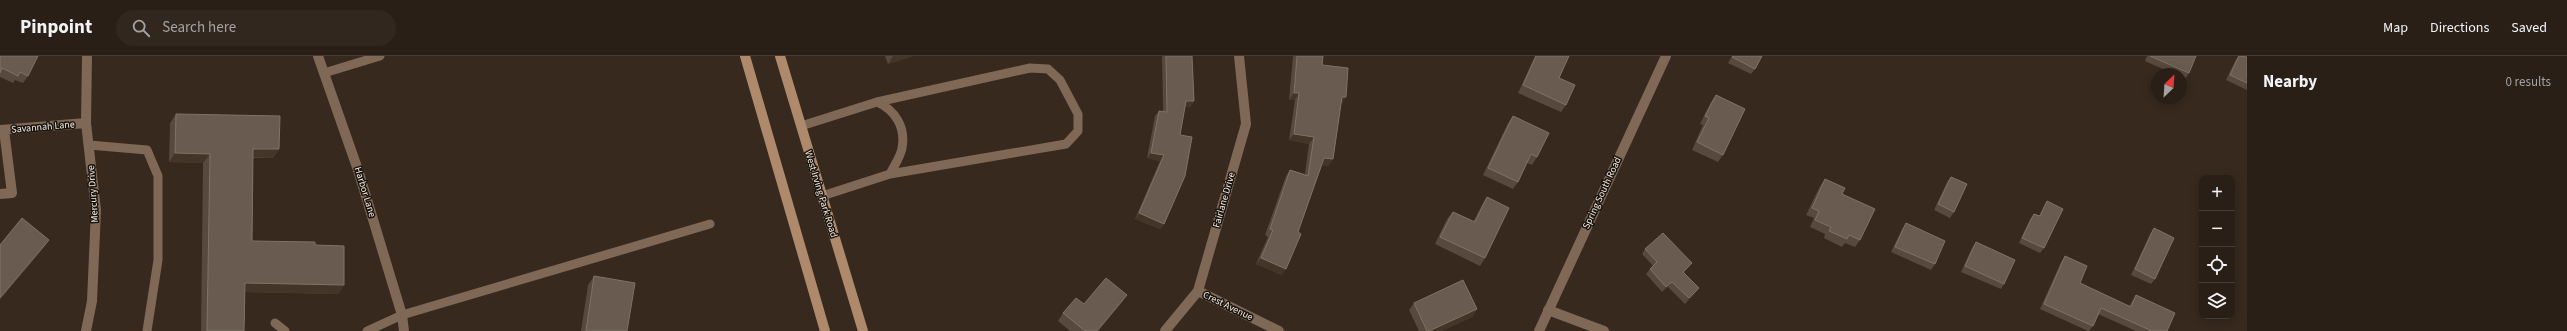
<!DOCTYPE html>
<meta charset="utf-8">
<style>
body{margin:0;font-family:"Source Sans 3",sans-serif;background:#31271f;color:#f1f3f6}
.controls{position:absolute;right:12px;bottom:12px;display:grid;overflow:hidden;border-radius:8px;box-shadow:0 2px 10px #0003}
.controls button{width:36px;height:36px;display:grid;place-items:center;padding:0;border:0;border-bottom:1px solid #453d35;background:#291f16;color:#f1f3f6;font:20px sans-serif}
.compass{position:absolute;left:2151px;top:12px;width:36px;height:36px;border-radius:50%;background:#291f16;box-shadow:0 2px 10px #0003;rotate:25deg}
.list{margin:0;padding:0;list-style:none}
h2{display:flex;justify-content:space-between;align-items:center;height:52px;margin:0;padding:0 16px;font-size:17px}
h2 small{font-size:13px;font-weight:400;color:#a5a2a1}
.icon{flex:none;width:22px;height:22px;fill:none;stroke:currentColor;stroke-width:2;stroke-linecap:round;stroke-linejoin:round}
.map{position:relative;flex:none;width:2247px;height:275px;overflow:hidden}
header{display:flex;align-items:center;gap:24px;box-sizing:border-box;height:56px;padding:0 20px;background:#291f16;border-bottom:1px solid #453d35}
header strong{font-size:19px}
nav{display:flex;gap:22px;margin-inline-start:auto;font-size:14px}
.search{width:280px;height:36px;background:#31271f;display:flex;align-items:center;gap:10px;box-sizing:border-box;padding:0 14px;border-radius:22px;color:#a5a2a1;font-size:15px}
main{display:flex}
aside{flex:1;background:#291f16}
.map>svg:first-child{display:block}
</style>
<header>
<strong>Pinpoint</strong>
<div class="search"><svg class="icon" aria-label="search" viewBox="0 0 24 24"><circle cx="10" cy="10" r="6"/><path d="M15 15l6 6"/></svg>Search here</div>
<nav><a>Map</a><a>Directions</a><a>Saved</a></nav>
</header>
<main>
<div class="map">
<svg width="2247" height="275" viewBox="0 0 2247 275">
<rect width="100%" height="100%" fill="#37291e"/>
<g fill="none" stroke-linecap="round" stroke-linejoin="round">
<!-- service -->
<path stroke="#7f6856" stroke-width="9" d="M324,17L380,0
M877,46L1030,12L1048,13L1060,24L1078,58V75L1066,88L890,118
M801,70L877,46C895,54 906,71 902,92C901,100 894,110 890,118L822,140
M89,89L147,94L158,120V204L147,275
M275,267L285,275
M367,275L402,259L710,168"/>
<!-- minor -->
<path stroke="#7f6856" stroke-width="10" d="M318,0L358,114L402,259L404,275
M0,74L86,67
M0,138L12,137L4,74
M1198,235L1279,275
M1548,254L1604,275
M86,275L92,245L96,154L86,67L87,0
M1165,275L1198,235L1246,68L1239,0"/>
<!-- tertiary -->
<path stroke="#7f6856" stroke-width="10" d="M1539,275L1666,0"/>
<!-- secondary -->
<path stroke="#ae896c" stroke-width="10" d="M745,0L825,275
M780,0L863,275"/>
</g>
<!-- wall -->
<path fill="#58493e" d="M0,0L28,20L23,27L15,24L13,27L0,21Z
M885,0H913L888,8Z
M1162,0H1192L1194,45L1190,51H1185L1164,168L1160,173L1135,163L1160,105L1147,102L1155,60L1159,55H1163Z
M1293,0H1323L1322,9L1342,48H1341L1333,103L1328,110L1322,109L1298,176L1282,219L1256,208L1268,181L1265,179L1286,120L1290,114L1305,118L1309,88L1289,84L1295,44H1289Z
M1535,0H1569L1559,22L1566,49L1561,56L1518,37Z
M1732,0H1762L1755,13L1751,18L1728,7Z
M2147,0H2196L2189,17L2185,23L2181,21V18H2174L2145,5Z
M2239,0L2247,1V34L2226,24L2236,3Z
M1716,39L1723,99L1718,106L1692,94L1703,69L1700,68L1711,46Z
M176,58L279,93L273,102H253L252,185L315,189L344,229L338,238L245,236L244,275H201L203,107L169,106L170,67Z
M1513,60L1537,101L1532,109L1527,107L1518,126L1513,133L1483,119L1508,67Z
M1951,121L1954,156L1950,162L1934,154L1947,126Z
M1825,123L1842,138L1860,184L1855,191L1845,187L1842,191L1824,182L1825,178L1810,171L1814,162L1806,159L1820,130Z
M1487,141L1485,202L1480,210L1435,188L1447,163L1453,156L1473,166L1482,149Z
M2047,145L2044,192L2040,197L2019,187L2030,163L2034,158L2039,160L2044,150Z
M1906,167L1935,208L1931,214L1891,196L1902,173Z
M2154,172L2155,223L2151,228L2131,219L2150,178Z
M1976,186L2004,228L2001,233L1961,216L1972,192Z
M1645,193L1692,207L1684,217L1695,238L1685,248L1668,231L1662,236L1646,218L1650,213L1653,210L1642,198Z
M2065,200L2080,227L2129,250L2132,245L2136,239L2167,275H2136L2098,258L2093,270L2089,275H2088L2040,253L2061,206Z
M594,220L627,275H581L588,229Z
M1127,239L1122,246L1098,275H1070L1058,265L1063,257L1084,248Z
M1414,247L1477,253L1472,261L1441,275H1419L1409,254Z"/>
<!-- shaded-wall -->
<path fill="#443529" d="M893,0H913L888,8Z
M1294,37H1299L1295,44H1289Z
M1342,41H1346L1342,48L1337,47Z
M1186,45H1194L1190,51H1182Z
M1294,78L1314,81L1309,88L1289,84Z
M253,93H279L273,102L247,101Z
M175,97L210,98L203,107L169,106Z
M1151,97L1164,99L1160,105L1147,102Z
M1324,102L1333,103L1328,110L1319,109Z
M1139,157L1164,168L1160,173L1135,163Z
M49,184L43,193L0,244V242Z
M1261,202L1286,213L1282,219L1256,208Z
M1692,207L1688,212L1679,221L1683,216Z
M1672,226L1668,231L1662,236L1666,231Z
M245,227L344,229L338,238L239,236Z
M1699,232L1695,238L1685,248L1689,242Z
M1127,239L1122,246L1098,275H1097Z
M1477,253L1472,261L1441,275H1429Z"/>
<!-- building -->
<path fill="#695b50" stroke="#7f7267" d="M0,0H38L28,20L20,16L18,20L2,12L0,17Z
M1166,0H1192L1194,45H1186L1180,79L1192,81L1185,120L1164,168L1139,157L1164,99L1151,97L1159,55L1167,56Z
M1297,0H1323L1322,9L1348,12L1346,41H1342L1333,103L1324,102L1298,176L1301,178L1286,213L1261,202L1273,174L1270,173L1290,114L1308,120L1314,81L1294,78L1299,37H1294Z
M1536,0H1569L1559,22L1575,29L1566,49L1523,29Z
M1733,0H1762L1755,13L1732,1Z
M2150,0H2196L2189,17Z
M2239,0L2247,1V27L2230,19Z
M1716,39L1745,53L1723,99L1697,86L1709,62L1705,60Z
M176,58L280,60L279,93H253L252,185L315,186V189L344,190V229L245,227L244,275H207L210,98L175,97Z
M1513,60L1549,77L1537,101L1531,98L1518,126L1488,112Z
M1951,121L1967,128L1954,156L1938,148Z
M1825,123L1845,132L1842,138L1875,153L1860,184L1849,179L1847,183L1829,175L1831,171L1815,164L1819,155L1812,152Z
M1487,141L1509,152L1485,202L1440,181L1453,156L1475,166Z
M2047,145L2063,153L2044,192L2022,182L2034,158L2040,160Z
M22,162L49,184L0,242V189Z
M1906,167L1945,185L1935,208L1895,191Z
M2154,172L2174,182L2155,223L2135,213Z
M1663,177L1692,207L1683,216L1699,232L1689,242L1672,226L1666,231L1650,213L1657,206L1645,193Z
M1976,186L2015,204L2004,228L1965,210Z
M2065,200L2087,210L2080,227L2131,251L2136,239L2175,257L2167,275H2152L2101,252L2093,270L2044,248Z
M594,220L635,227L627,275H586Z
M1106,222L1127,239L1097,275H1085L1063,257L1076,242L1084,248Z
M1463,224L1477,253L1429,275H1427L1414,247Z"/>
<g text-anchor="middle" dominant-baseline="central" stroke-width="3" stroke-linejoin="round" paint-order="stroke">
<!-- street labels -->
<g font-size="10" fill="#f6ece5" stroke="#19130e">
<text transform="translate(43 71) rotate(-5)">Savannah Lane</text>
<text transform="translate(365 136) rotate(73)">Harbor Lane</text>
<text transform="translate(1602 137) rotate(-65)">Spring South Road</text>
<text transform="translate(93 138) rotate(-94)">Mercury Drive</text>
<text transform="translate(821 138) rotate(73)">West Irving Park Road</text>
<text transform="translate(1224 144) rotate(-74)">Fairlane Drive</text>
<text transform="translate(1228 250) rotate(26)">Crest Avenue</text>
</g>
</g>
</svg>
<div class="controls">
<button>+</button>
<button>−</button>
<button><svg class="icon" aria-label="locate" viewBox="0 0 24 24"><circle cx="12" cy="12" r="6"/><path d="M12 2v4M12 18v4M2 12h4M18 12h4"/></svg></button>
<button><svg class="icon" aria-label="layers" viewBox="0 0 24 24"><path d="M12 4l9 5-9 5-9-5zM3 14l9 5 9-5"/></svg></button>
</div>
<svg class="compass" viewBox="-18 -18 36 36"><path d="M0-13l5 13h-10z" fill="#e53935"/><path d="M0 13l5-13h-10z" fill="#a5a2a1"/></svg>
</div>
<aside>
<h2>Nearby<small>0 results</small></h2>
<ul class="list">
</ul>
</aside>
</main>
